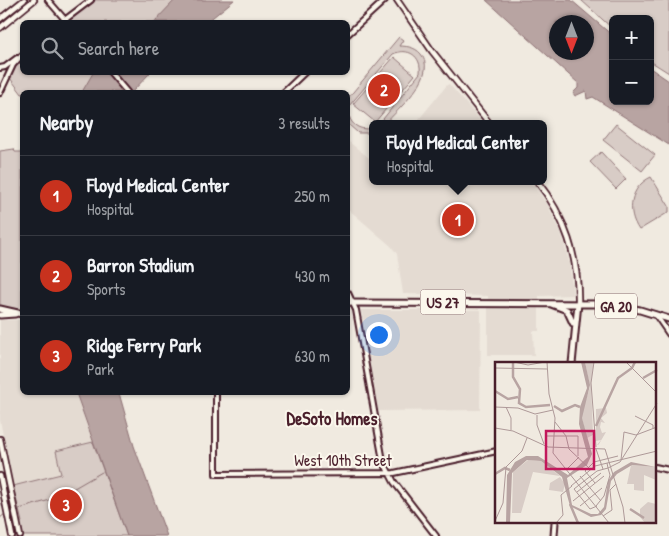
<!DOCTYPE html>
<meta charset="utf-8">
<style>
body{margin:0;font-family:"Patrick Hand",sans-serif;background:#242831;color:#f1f3f6}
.controls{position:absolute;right:15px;top:15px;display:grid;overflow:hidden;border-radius:8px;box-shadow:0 1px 4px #0004}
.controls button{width:45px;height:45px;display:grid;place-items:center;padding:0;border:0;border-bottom:1px solid #363941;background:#171b24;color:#f1f3f6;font:25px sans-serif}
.compass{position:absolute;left:549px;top:15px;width:45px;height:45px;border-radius:50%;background:#171b24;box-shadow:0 1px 4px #0004;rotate:180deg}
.you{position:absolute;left:378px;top:334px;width:18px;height:18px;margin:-12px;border:4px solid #fff;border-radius:50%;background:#1a73e8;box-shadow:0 0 0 8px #1a73e833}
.badge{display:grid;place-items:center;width:32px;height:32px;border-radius:50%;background:#c8321e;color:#fff;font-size:16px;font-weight:700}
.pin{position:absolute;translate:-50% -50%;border:2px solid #fff;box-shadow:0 1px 5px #0006}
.popup{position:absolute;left:369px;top:120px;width:178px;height:65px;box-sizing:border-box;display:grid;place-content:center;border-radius:8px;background:#171b24;filter:drop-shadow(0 1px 4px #0005);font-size:16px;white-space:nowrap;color:#9ea1a6}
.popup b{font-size:19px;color:#f1f3f6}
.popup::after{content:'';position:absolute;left:50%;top:100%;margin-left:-10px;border:10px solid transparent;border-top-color:#171b24}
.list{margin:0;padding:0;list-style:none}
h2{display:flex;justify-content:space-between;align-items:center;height:65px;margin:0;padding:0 20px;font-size:21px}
h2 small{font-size:16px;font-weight:400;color:#9ea1a6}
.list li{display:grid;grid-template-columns:32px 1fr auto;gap:15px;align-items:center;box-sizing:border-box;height:80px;padding:0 20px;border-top:1px solid #363941}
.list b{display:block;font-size:19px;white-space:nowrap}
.list p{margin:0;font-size:16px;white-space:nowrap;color:#9ea1a6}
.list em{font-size:16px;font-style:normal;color:#9ea1a6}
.icon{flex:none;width:28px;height:28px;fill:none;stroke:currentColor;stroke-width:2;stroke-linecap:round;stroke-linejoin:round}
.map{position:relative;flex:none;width:669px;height:536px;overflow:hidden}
.search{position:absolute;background:#171b24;box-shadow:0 1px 4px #0004;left:20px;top:20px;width:330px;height:55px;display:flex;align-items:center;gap:12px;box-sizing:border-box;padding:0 18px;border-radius:8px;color:#9ea1a6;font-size:19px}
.panel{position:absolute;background:#171b24;box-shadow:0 1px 4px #0004;left:20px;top:90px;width:330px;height:305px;border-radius:8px}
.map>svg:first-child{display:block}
</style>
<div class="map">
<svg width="669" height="536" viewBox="0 0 669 536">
<rect width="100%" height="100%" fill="#f0eae0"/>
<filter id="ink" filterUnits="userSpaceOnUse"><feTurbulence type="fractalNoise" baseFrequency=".02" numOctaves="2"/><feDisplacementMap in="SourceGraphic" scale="10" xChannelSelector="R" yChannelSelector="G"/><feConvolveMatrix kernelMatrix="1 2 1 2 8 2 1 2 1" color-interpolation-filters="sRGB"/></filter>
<g filter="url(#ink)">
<!-- built -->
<path fill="#e4dbd2" d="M449,84L484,124H415L447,85Z
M349,142L373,161V181H507L514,185L519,181H529L533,184L547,204L561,232L570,265L573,295L539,296V331H533L534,355H488V296L403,294L397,254L391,246L348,209Z
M361,310H481L480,410L378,411Z
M0,320H22V392L76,393L93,442L56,451L61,474L13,486L0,420Z"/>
<!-- green -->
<path fill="#d8ccc6" stroke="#917678" d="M94,0H206L181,22H70L71,18Z
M581,0H669V73L650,61V19H613V29Z
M399,37L403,40L399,46C409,46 418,48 423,57C435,78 398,109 385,124H379L420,73C422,56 408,47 393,54L349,106C346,122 358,132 373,128L372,133H358L348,124V98Z
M394,57L415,75L375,122L353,104Z
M22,60V72L130,73L109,92L22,94L10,78L14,66Z
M616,124L655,155L642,171L603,140Z
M14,149L15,152H22V309L0,307V151Z
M601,152L626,179L616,189L590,162Z
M651,177L669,206V212L639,230C626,211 630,187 651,177Z
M93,442L127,536H22L20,523L22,522L13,486L61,474L56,451Z"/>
<!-- water -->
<path fill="#b8a4a2" stroke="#8c6f72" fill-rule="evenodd" d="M175,0H234L207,22H154Z
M486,0H571L613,36V101H650V68L669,81V145L593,97L587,99L586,91L575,96L573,93L578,88V83ZM556,22H586V52H556Z
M93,73H150L132,92H82Z
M76,393H119L134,446L167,536H127Z"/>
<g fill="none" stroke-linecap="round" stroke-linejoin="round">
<!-- stream -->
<path stroke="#8c6f72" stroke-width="1" d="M9,512L57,498L102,472
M0,518L5,514"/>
<!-- tertiary casing -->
<g stroke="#4a1f2b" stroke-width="8">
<path id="tertiary" d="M48,0L67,22
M62,22L91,0
M348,34L385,0
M0,68L5,67L17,58
M110,72L127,92
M284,92L305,72
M0,93L13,65L22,55
M348,293L356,310L383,461L394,482L436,536
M656,315L669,334
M216,392V474L394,473L497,451
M655,467L669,470"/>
</g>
<!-- secondary casing -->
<g stroke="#4a1f2b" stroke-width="8">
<path id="secondary" d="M397,0L432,51L490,124
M0,19L24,0
M0,28L34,0
M537,181C565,216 579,259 578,303
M0,439L20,536
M0,476L12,536"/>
</g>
<!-- primary casing -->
<g stroke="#4a1f2b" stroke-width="9">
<path id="primary" d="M348,303L606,304L640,310L669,319
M551,304L567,310L573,323
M0,309L22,314
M0,315L15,314
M572,364L578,303
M554,536L555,522"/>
</g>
<!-- tertiary -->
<use href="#tertiary" stroke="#fbf7ec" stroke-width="4"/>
<!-- secondary -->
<use href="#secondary" stroke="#fbf7ec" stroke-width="4.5"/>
<!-- primary -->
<use href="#primary" stroke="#fbf7ec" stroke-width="5"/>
</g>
</g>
<g text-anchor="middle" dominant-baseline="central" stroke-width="4" stroke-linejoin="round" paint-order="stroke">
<!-- shield labels -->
<g fill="#fbf7ec" stroke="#7f6065" stroke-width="1">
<rect x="420.5" y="289.5" width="45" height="25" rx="4"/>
<rect x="595" y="293.5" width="42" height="25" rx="4"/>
</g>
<g font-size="15" font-weight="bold" fill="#4a1f2b">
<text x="443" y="302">US 27</text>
<text x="616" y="306">GA 20</text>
</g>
<!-- street labels -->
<g font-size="16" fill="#4a1f2b" stroke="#fbf7ec">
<text x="343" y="460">West 10th Street</text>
</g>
<!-- neighbourhood labels -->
<g font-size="18" font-weight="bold" fill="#4a1f2b" stroke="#fbf7ec">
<text x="332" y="418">DeSoto Homes</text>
</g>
</g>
<!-- overview -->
<g transform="translate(495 362)">
<rect width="161" height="161" fill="#f0eae0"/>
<path d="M90,0H99L96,20L98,73L92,76L86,53L95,25ZM111,46L112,51L106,56L110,61L106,60L105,65L107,71L111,70L104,82L103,83H102L106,78L101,79V47ZM33,98L46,99L65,114L38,110L26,151H17L18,110ZM136,103L161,105V118L149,113V129L139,128V122H132ZM65,115L70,122L68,130L54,128L55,121ZM153,140L161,142V161H150L145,155V147Z" fill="#d8ccc6"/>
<path d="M86,0H90L95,23L87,56L97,92L92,103L72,116L77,143L96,152H103L109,145L113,119L119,110L136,100L161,105L137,103L122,112L116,119L111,147L106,153L96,155L75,144L67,115L46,99L32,98L17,111L15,161H11L12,113L20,100L31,94H43L73,113L93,95L84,62L85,45L92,26Z" fill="#b8a4a2"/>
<path fill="none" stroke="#b8a4a2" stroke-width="2.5" d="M18,1V15L25,27L24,41L31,45L55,43M148,16L162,8M0,29L13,37L23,35M59,44L67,49L80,43L85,45M101,64L123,16L137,6L140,0M0,112L10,106L15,108M75,142L83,161M135,147L149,156"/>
<path fill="none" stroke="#ae9998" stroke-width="1" d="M19,0L33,3L50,0M52,0L54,32L60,56L58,91L114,161M99,0L96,21L101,85M131,0L162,31M0,6L52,7M0,45L23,46L40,52L58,48M11,45L16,56V68M42,53V63L49,82M140,54L158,63V66M60,60L71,74L74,87L95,107M0,66L18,69L53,85L110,87L128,145L130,161M50,74H83V94M101,87L108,107M126,98L129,70L141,73L162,65M112,101L113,106L125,100L162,41M71,108L84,95M85,114L106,139M100,121L90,109L99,100L123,94M76,124L100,104L162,89M79,127L102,109L113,106L115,113L109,134L101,144M79,127L95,147L102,144M82,130L106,111M78,139L109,114M85,144L107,126M108,154L117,148L115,128L121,122M0,159L8,141L11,105L27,89L32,76M61,161L68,153L66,133L77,124"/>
<path fill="#c2185b" fill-opacity="0.15" stroke="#c2185b" stroke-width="2.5" d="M51,69H99V107H51Z"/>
<rect width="161" height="161" fill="none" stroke="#4a1f2b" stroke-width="2.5"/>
</g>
</svg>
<div class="controls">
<button>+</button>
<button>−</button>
</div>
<svg class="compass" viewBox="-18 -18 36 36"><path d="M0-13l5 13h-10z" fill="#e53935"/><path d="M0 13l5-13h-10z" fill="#9ea1a6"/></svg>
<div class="you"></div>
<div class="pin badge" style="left:458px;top:220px">1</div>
<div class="popup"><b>Floyd Medical Center</b>Hospital</div>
<div class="pin badge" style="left:384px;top:90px">2</div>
<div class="pin badge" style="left:66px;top:505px">3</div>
<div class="search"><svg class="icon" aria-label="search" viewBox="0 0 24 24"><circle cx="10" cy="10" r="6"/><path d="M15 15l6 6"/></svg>Search here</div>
<section class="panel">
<h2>Nearby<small>3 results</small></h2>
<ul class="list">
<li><span class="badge">1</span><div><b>Floyd Medical Center</b><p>Hospital</p></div><em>250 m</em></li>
<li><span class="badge">2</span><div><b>Barron Stadium</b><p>Sports</p></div><em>430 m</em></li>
<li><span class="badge">3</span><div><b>Ridge Ferry Park</b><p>Park</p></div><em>630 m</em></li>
</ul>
</section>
</div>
